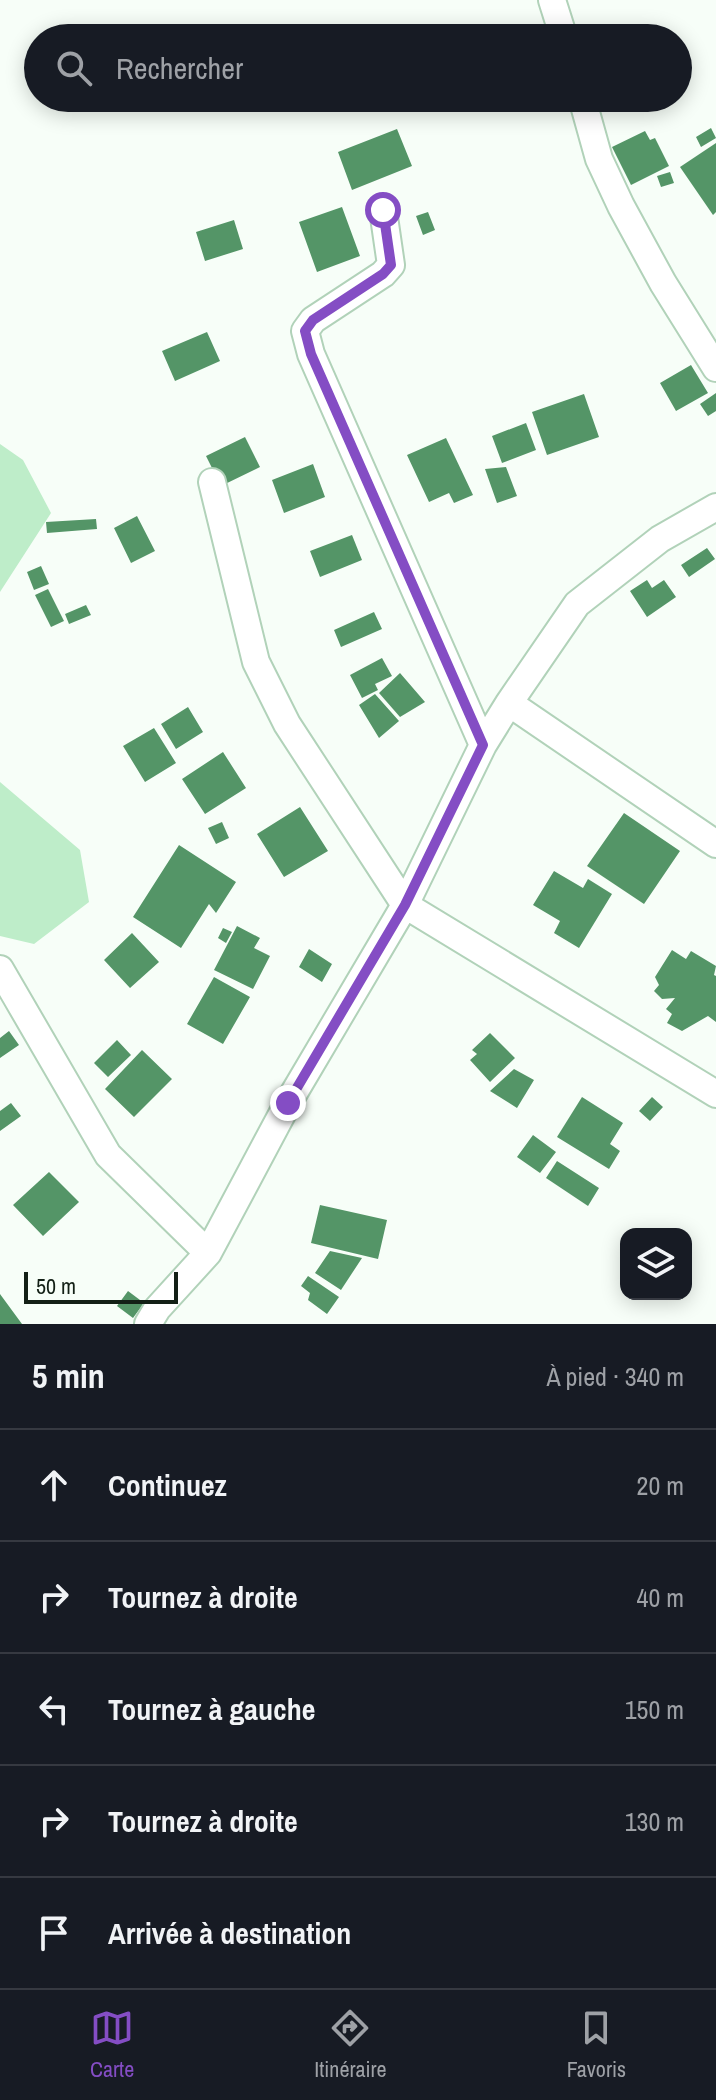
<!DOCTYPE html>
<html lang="fr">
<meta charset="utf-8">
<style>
body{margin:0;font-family:"Archivo Narrow",sans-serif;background:#242831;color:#f1f3f6}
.controls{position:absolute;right:24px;bottom:24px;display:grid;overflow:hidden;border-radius:16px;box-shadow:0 4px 20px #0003}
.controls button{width:72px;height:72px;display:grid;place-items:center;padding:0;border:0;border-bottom:2px solid #363941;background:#171b24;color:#f1f3f6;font:40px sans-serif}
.scale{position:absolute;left:24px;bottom:20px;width:154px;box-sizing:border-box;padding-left:8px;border:4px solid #132016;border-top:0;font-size:22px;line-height:28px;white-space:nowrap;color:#132016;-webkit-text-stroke:6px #f7fef8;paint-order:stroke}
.stop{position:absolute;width:24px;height:24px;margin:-18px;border:6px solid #844dc4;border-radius:50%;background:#fff}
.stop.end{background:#844dc4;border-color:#fff;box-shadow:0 2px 8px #0008}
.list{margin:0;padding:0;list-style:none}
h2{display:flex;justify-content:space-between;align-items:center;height:104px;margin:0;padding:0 32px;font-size:34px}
h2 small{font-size:26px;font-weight:400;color:#9ea1a6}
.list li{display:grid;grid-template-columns:52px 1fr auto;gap:24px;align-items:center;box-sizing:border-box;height:112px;padding:0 32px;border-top:2px solid #363941}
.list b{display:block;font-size:30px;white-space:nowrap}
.list em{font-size:26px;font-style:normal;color:#9ea1a6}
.icon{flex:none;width:44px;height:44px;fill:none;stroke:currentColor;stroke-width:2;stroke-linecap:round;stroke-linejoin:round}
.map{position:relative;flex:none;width:716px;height:1324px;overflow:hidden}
.search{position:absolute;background:#171b24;box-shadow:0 4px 20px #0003;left:24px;right:24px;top:24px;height:88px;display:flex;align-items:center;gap:20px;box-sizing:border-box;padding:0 28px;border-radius:44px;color:#9ea1a6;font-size:30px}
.sheet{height:664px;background:#171b24}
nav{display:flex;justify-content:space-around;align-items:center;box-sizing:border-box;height:112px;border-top:2px solid #363941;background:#171b24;font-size:22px;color:#9ea1a6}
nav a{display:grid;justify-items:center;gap:4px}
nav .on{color:#844dc4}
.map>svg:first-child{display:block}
</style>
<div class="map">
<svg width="716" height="1324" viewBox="0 0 716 1324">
<rect width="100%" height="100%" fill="#f7fef8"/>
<!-- green -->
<path fill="#beedc9" d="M0,444L23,460L51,513L0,592Z
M0,782L80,850L89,902L34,944L0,936Z"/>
<!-- building -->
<path fill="#549567" d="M711,128L716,138L701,147L696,137Z
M397,129L412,166L352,190L338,152Z
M645,131L650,140L655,138L669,166L631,185L612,147Z
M716,143V212L713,215L680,167Z
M670,172L674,183L661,187L657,176Z
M342,207L360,256L317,272L299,222Z
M428,212L435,230L423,235L416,216Z
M234,220L243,249L205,261L196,232Z
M207,332L220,361L175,381L162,351Z
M691,365L708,393L676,411L660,383Z
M716,393V411L708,416L700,404Z
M584,394L599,437L547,455L532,412Z
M526,423L536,450L502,463L492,436Z
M245,437L260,467L221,486L206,456Z
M446,438L473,495L454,503L449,493L429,502L407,455Z
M313,464L325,497L284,513L272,480Z
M506,467L517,496L497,503L485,469Z
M137,516L155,551L131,563L114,528Z
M96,519L97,529L47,533L46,522Z
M352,535L362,560L320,577L310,551Z
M707,548L715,559L689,577L681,565Z
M41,566L49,584L34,590L27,572Z
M647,580L652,588L664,580L676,597L647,617L630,591Z
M48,589L64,621L51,627L35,595Z
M86,605L91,615L69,624L65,614Z
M374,612L382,629L341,647L334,630Z
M382,658L392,676L375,684L378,690L362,698L350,675Z
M400,673L425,702L400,717L379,693Z
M375,694L399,721L379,738L359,705Z
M188,707L203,732L176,749L161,724Z
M154,728L176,763L145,782L123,746Z
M223,752L246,788L205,814L182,779Z
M300,807L328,851L284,877L257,834Z
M624,813L680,851L644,904L587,866Z
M222,822L229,838L216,844L208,828Z
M179,845L236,882L216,913L209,904L181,948L133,917Z
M554,871L583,888L588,879L612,894L579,948L554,933L560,921L533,905Z
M237,926L260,938L254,948L270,956L253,989L214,970Z
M223,928L232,932L226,943L218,938Z
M132,933L159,962L130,988L104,960Z
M309,949L332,964L322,982L299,967Z
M672,950L686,959L691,951L716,966L714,975L716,976V1022L708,1016L682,1031L667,1023L672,1014L666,1009L675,998L662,999L654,991L659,985L655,977Z
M214,977L250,997L223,1044L187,1024Z
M9,1031L19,1045L0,1058V1038Z
M490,1033L515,1058L490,1082L470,1060L477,1054L472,1050Z
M117,1040L131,1055L108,1077L94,1063Z
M142,1050L172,1079L134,1117L105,1089Z
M514,1069L534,1080L517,1108L490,1091Z
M582,1097L623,1123L610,1144L620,1151L609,1169L557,1137Z
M652,1097L663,1107L650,1121L639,1111Z
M11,1103L21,1116L0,1131V1111Z
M533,1135L556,1152L540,1173L517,1157Z
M557,1161L599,1188L588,1206L546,1178Z
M49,1172L79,1202L43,1236L13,1205Z
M320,1205L387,1220L378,1259L311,1243Z
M330,1251L362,1258L341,1290L315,1273Z
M308,1276L339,1297L327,1314L308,1300L310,1293L301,1286Z
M128,1291L144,1303L133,1318L117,1306Z
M0,1294L22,1324H0Z"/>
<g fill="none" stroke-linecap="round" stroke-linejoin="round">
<!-- minor casing -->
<g stroke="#b1d2b9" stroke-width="30">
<path id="minor" d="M552,0L564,38
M582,98L599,159L621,206L663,283L716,368
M383,210L391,265L383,274L313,320L305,331L311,354L483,745
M212,482L256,662L287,724L405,905L716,1094
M509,703L716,844
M0,969L108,1155L208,1253
M148,1324L157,1309L208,1253L288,1103L405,905L483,745L509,703L577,604L660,539L716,507"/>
</g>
<!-- minor -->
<use href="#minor" stroke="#fff" stroke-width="26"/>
</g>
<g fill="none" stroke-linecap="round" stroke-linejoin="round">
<!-- route -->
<path stroke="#844dc4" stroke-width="10" d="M288,1103L405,905L483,745L311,354L305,331L313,320L383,274L391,265L383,210"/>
</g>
</svg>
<div class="controls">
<button><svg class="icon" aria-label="layers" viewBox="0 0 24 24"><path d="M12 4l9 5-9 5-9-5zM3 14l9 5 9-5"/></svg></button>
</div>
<div class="scale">50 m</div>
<div class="stop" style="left:383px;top:210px"></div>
<div class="stop end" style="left:288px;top:1103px"></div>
<div class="search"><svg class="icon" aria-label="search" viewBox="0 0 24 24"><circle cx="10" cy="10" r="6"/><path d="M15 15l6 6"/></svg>Rechercher</div>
</div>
<section class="sheet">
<h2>5 min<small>À pied · 340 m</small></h2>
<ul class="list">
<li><svg class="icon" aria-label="ahead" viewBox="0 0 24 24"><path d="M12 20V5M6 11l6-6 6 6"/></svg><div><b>Continuez</b></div><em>20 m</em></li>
<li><svg class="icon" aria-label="right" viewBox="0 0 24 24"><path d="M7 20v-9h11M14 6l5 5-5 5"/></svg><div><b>Tournez à droite</b></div><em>40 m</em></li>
<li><svg class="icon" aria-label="left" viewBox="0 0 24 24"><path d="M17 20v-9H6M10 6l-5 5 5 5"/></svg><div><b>Tournez à gauche</b></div><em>150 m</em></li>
<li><svg class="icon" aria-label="right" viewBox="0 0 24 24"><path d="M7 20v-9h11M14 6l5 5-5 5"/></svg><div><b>Tournez à droite</b></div><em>130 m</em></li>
<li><svg class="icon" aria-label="arrive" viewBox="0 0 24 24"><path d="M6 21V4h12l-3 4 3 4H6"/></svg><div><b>Arrivée à destination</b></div></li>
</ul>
</section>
<nav>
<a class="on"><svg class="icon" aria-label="map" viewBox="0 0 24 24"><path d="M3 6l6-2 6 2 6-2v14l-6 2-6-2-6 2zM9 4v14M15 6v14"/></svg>Carte</a>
<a><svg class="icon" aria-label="directions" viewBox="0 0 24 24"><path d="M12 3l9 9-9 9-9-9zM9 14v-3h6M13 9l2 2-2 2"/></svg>Itinéraire</a>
<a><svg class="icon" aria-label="saved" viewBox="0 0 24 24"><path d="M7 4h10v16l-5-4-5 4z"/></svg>Favoris</a>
</nav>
